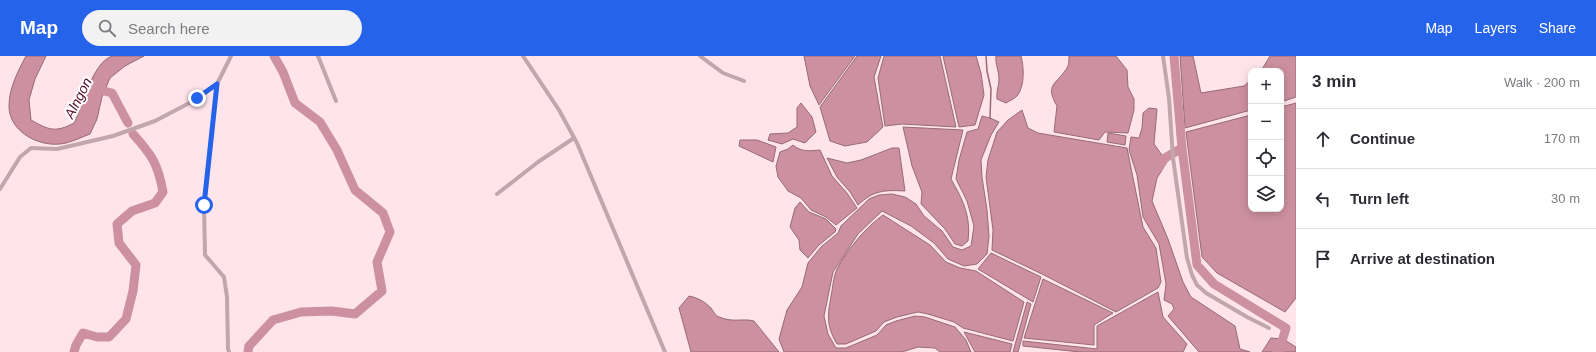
<!DOCTYPE html>
<meta charset="utf-8">
<style>
body{margin:0;font-family:Arial,sans-serif;background:#f2f2f3;color:#2b2b33}
.controls{position:absolute;right:12px;top:12px;display:grid;overflow:hidden;border-radius:8px;box-shadow:0 2px 10px #0003}
.controls button{width:36px;height:36px;display:grid;place-items:center;padding:0;border:0;border-bottom:1px solid #e1e1e2;background:#fff;color:#2b2b33;font:20px sans-serif}
.stop{position:absolute;width:12px;height:12px;margin:-9px;border:3px solid #2563eb;border-radius:50%;background:#fff}
.stop.end{background:#2563eb;border-color:#fff;box-shadow:0 1px 4px #0008}
.list{margin:0;padding:0;list-style:none}
h2{display:flex;justify-content:space-between;align-items:center;height:52px;margin:0;padding:0 16px;font-size:17px}
h2 small{font-size:13px;font-weight:400;color:#7c7c81}
.list li{display:grid;grid-template-columns:26px 1fr auto;gap:12px;align-items:center;box-sizing:border-box;height:60px;padding:0 16px;border-top:1px solid #e1e1e2}
.list b{display:block;font-size:15px;white-space:nowrap}
.list em{font-size:13px;font-style:normal;color:#7c7c81}
.icon{flex:none;width:22px;height:22px;fill:none;stroke:currentColor;stroke-width:2;stroke-linecap:round;stroke-linejoin:round}
.map{position:relative;flex:none;width:1296px;height:296px;overflow:hidden}
header{display:flex;align-items:center;gap:24px;box-sizing:border-box;height:56px;padding:0 20px;background:#2563eb;color:#fff}
header strong{font-size:19px}
nav{display:flex;gap:22px;margin-inline-start:auto;font-size:14px}
.search{width:280px;height:36px;background:#f2f2f3;display:flex;align-items:center;gap:10px;box-sizing:border-box;padding:0 14px;border-radius:22px;color:#7c7c81;font-size:15px}
main{display:flex}
aside{flex:1;background:#fff}
.map>svg:first-child{display:block}
</style>
<header>
<strong>Map</strong>
<div class="search"><svg class="icon" aria-label="search" viewBox="0 0 24 24"><circle cx="10" cy="10" r="6"/><path d="M15 15l6 6"/></svg>Search here</div>
<nav><a>Map</a><a>Layers</a><a>Share</a></nav>
</header>
<main>
<div class="map">
<svg width="1296" height="296" viewBox="0 0 1296 296">
<rect width="100%" height="100%" fill="#ffe5eb"/>
<!-- water -->
<path fill="#cc90a0" stroke="#976a76" d="M26,0H46L35,23L29,44L31,64C49,74 55,77 74,67C84,49 91,8 112,0C119,0 136,0 144,0L125,10L110,22L102,41L97,63L90,78C82,81 74,85 66,87C42,93 9,77 9,50C9,32 18,15 26,0Z
M804,0H855L819,49L810,30Z
M857,0H881L874,21L883,71L867,86L845,90L830,85L820,51Z
M884,0H940L956,71L902,68L885,70L878,22Z
M943,0H976L981,17L984,39L975,69L959,71Z
M996,0H1021C1024,11 1025,30 1017,40C1014,43 1009,45 1006,47L997,43C996,36 999,30 999,23C999,15 995,8 996,0Z
M1069,0H1116L1127,14L1128,31L1134,43V54L1128,77L1105,76L1099,84L1054,76L1057,50C1044,28 1057,28 1067,12C1069,9 1069,4 1069,0Z
M1180,0H1193L1201,37L1244,30L1251,24V54L1185,72Z
M1270,0H1296V41L1281,46V15H1261Z
M801,47L812,61L816,76L805,87L793,83L782,88L768,84L770,78L788,77L797,71V52Z
M1296,47V242L1285,256L1217,217L1202,201L1186,76L1251,59V153H1281V51Z
M1149,52L1157,53L1154,88L1167,106L1157,122L1152,145L1168,183L1183,226L1191,241L1235,270L1240,293L1250,296H1199L1168,260L1174,253L1172,248L1164,244L1166,228L1159,188L1143,161L1137,119L1129,94L1131,81L1139,82L1142,72L1143,57Z
M1022,54L1028,72L1038,77L1127,92L1143,171L1156,192L1161,226L1158,232L1116,256L1044,219L992,194L993,174L986,121L988,104L997,76L1008,64Z
M982,60L990,62L999,66L991,79L981,104L982,121L987,154L989,180L987,198L977,208L964,210L948,203L934,187L911,170L882,155L858,178L833,216L824,260L828,278L836,292H846L877,279L886,269L896,265L915,260L925,261L955,271L966,284L971,296H940L935,292L918,291L902,296H784L779,283L787,254L802,231L808,207L821,191L838,177L841,170L869,143L879,139L892,138L905,141L916,148L924,160L942,175L953,191L962,194L971,190L974,170L967,145L956,123L959,104L967,76L978,73Z
M903,71L963,74L951,123C963,144 971,160 968,185L962,190L955,188L945,173L921,148L922,136L912,110Z
M1108,77L1126,80L1125,89L1107,86Z
M740,84H757L776,91L773,106L739,90Z
M793,89C801,96 809,95 820,94L832,120L847,137L857,152L836,169L826,161L811,154L801,142L788,135L778,121L776,110L780,96L788,93Z
M892,92H899L905,135C884,134 874,134 858,149L850,136L837,121L827,102L847,107L861,104Z
M800,146L809,156L826,163L836,173L835,176L819,189L808,202L800,194L799,184L790,171L795,152Z
M883,159L930,189L946,206L960,212L976,215L1024,246L1013,285L963,272L954,266L928,258L918,256L897,261L884,266L876,275L846,288H837C825,268 828,257 832,235C833,228 834,219 837,213C847,194 865,172 883,159Z
M991,197L1041,221L1033,246L978,213Z
M1043,223L1113,257L1094,269V289L1024,282Z
M1158,236L1163,261L1187,288L1183,296H1080L1023,290V285L1097,293V270Z
M689,240C698,242 704,245 711,252C713,255 716,260 719,261C733,267 743,262 754,265L779,296H691L679,252Z
M1027,246L1031,248L1018,296H1013Z
M964,276L1012,288L1010,296H975Z
M1271,282L1283,283L1296,291V296H1262Z"/>
<g fill="none" stroke-linecap="round" stroke-linejoin="round">
<!-- stream -->
<path stroke="#976a76" stroke-width="1.5" d="M986,0L987,15L991,33L990,62"/>
<!-- river -->
<path stroke="#cc90a0" stroke-width="9" d="M96,33L112,37L128,67
M1182,92L1197,209L1214,228L1286,272L1279,295L1277,296
M1158,112L1165,102L1182,92L1174,0
M74,296L76,289L83,277L97,281H109L126,263L133,235L136,209L119,187L117,168L132,155L155,147L163,136C158,108 152,99 133,78
M248,296L249,290L273,264L301,256L332,255L355,258L382,235L377,206L390,176L383,157L355,134L337,94L320,66L295,47L283,16L274,0"/>
<!-- street -->
<path stroke="#c2a6ad" stroke-width="4" d="M318,0L336,45
M523,0L559,54L577,87L665,296
M700,0L723,17L744,25
M1163,0L1169,42L1173,102L1187,202L1192,219L1197,229L1206,237L1247,261L1269,272
M0,133L20,101L31,92L57,93L113,80L155,65L197,43L217,28
M497,138L538,106L574,82
M229,296L228,293L227,241L224,221L205,199L204,149L217,28L231,0"/>
</g>
<g fill="none" stroke-linecap="round" stroke-linejoin="round">
<!-- route -->
<path stroke="#2563eb" stroke-width="5" d="M197,42L217,28L204,149"/>
</g>
<g text-anchor="middle" dominant-baseline="central" stroke-width="4" stroke-linejoin="round" paint-order="stroke">
<!-- water labels -->
<g font-size="14" font-style="italic" fill="#560e2b" stroke="#fff">
<text transform="translate(78 42) rotate(-63)">Alngon</text>
</g>
</g>
</svg>
<div class="controls">
<button>+</button>
<button>−</button>
<button><svg class="icon" aria-label="locate" viewBox="0 0 24 24"><circle cx="12" cy="12" r="6"/><path d="M12 2v4M12 18v4M2 12h4M18 12h4"/></svg></button>
<button><svg class="icon" aria-label="layers" viewBox="0 0 24 24"><path d="M12 4l9 5-9 5-9-5zM3 14l9 5 9-5"/></svg></button>
</div>
<div class="stop" style="left:204px;top:149px"></div>
<div class="stop end" style="left:197px;top:42px"></div>
</div>
<aside>
<h2>3 min<small>Walk · 200 m</small></h2>
<ul class="list">
<li><svg class="icon" aria-label="ahead" viewBox="0 0 24 24"><path d="M12 20V5M6 11l6-6 6 6"/></svg><div><b>Continue</b></div><em>170 m</em></li>
<li><svg class="icon" aria-label="left" viewBox="0 0 24 24"><path d="M17 20v-9H6M10 6l-5 5 5 5"/></svg><div><b>Turn left</b></div><em>30 m</em></li>
<li><svg class="icon" aria-label="arrive" viewBox="0 0 24 24"><path d="M6 21V4h12l-3 4 3 4H6"/></svg><div><b>Arrive at destination</b></div></li>
</ul>
</aside>
</main>
